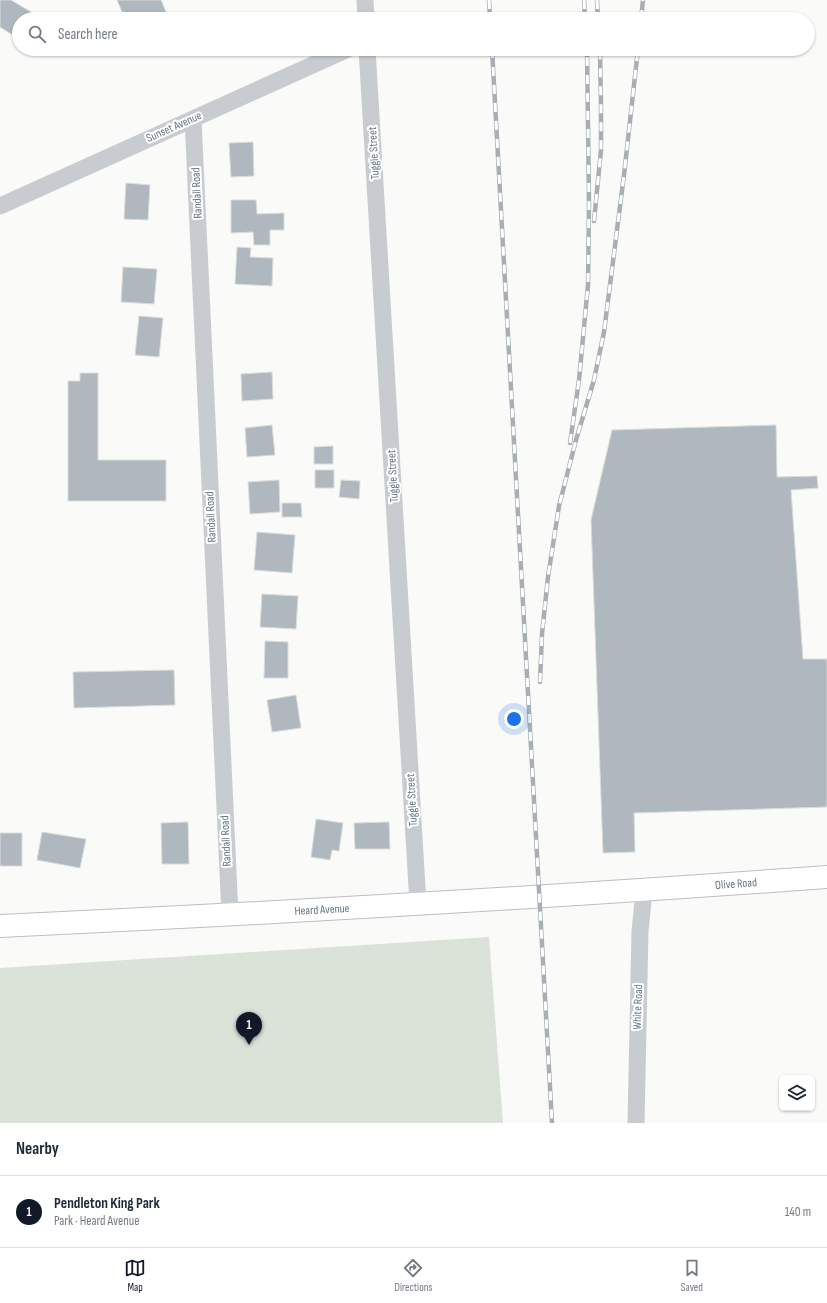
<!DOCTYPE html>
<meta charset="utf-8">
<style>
body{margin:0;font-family:"Sofia Sans Condensed",sans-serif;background:#f6f6f7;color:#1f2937}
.controls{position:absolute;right:12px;bottom:12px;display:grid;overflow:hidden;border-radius:6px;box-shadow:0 1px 3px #0004}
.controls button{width:36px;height:36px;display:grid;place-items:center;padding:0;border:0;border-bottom:1px solid #e0e1e3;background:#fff;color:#1f2937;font:20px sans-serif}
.you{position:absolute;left:514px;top:719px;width:14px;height:14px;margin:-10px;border:3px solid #fff;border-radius:50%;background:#1a73e8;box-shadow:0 0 0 6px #1a73e833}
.badge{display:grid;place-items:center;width:26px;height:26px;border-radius:50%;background:#111827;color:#fff;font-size:13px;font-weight:700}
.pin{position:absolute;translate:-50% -33px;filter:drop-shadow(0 1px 2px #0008)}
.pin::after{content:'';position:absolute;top:21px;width:14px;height:12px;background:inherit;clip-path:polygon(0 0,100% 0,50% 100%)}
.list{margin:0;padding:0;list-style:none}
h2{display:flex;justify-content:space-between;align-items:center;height:52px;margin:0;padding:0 16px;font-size:17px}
h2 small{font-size:13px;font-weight:400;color:#747a83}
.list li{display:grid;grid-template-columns:26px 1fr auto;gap:12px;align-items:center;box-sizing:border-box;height:72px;padding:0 16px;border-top:1px solid #e0e1e3}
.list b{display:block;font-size:15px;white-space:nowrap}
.list p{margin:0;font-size:13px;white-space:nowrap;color:#747a83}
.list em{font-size:13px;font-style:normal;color:#747a83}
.icon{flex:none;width:22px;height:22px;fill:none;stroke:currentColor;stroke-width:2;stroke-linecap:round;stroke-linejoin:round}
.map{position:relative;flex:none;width:827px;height:1123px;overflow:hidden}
.search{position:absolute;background:#fff;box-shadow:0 1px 3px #0004;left:12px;right:12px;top:12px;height:44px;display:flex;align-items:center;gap:10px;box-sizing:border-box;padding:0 14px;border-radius:22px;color:#747a83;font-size:15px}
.sheet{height:124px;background:#fff}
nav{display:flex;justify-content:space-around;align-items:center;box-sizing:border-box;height:56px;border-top:1px solid #e0e1e3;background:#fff;font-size:11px;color:#747a83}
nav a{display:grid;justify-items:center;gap:2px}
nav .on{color:#111827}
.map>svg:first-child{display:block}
</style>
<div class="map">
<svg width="827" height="1123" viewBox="0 0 827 1123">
<rect width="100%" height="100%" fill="#fafaf8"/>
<!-- green -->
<path fill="#dbe2d8" d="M489,937L503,1123H0V968Z"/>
<!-- building -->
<path fill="#b0b8bf" stroke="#dcdcda" d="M0,0H11L43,19H19V39L0,27Z
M117,0H161L169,19H147V17L141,19H125Z
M253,142L254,176L231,177L229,143Z
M126,183L150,185L148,220L124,219Z
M231,200H256L257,214L284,213V230H270V245H254L253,232L231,233Z
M237,247L251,248L250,257L273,258L272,286L235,284Z
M123,267L157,269L154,304L121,302Z
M139,316L163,318L159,357L135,355Z
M272,372L273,399L242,401L241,374Z
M80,373H98V460H166V501H68V381H80Z
M272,425L275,455L247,457L245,428Z
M776,425L777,477L817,476L818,488L791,490L803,659H827V807L634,813L635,852L603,853L591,520L612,430Z
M333,446V464H314V447Z
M315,470H334V488H315Z
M279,480L280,512L250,514L248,482Z
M341,480L360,481L359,499L339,497Z
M282,503H301L302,517H282Z
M257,532L295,535L292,573L254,570Z
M262,594L298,596L296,629L260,627Z
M265,641L288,642V678H264Z
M174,670L175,705L74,708L73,672Z
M296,695L301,728L272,732L267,700Z
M316,819L343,823L339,851L332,850L330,860L311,857Z
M188,822L189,864H162L161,823Z
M389,822L390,849H355L354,823Z
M42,832L86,839L80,868L37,860Z
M0,833H22V866H0Z"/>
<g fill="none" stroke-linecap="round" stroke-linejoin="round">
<!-- secondary casing -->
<g stroke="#babfc4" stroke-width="24">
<path id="secondary" d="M0,926C276,913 552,897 827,877"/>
</g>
<!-- street -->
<path stroke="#c8ccd0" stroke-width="17" d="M365,0L366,19
M367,49L418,904
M193,119L230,915
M0,206L348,49
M636,1123L640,931L644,891"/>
<!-- secondary -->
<use href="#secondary" stroke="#fff" stroke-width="22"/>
<!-- rail casing -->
<g stroke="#a8aeb5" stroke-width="4.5">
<path id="rail" d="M489,0L490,19
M584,0L585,19
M597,0L598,19
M641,19L643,0
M492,49L552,1123
M594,221L601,150V106L600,49
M570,443L579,380L588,285L589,203L587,49
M540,682L542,634L548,577L559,506L576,440L594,380L604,332L624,175L638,49"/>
</g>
<!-- rail -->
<use href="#rail" stroke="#fff" stroke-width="3" stroke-dasharray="9" stroke-linecap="butt"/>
</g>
<g text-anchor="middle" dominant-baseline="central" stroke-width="4" stroke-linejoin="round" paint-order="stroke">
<!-- street labels -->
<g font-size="12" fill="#637485" stroke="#fff">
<text transform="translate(174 127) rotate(-24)">Sunset Avenue</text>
<text transform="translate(374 153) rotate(-93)">Tuggle Street</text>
<text transform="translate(197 193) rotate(-93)">Randall Road</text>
<text transform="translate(393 476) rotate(-93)">Tuggle Street</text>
<text transform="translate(211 517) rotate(-93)">Randall Road</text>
<text transform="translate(412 800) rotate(-93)">Tuggle Street</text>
<text transform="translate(226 841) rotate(-93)">Randall Road</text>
<text transform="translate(736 884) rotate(-4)">Olive Road</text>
<text transform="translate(322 910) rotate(-3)">Heard Avenue</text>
<text transform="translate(638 1007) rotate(-88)">White Road</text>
</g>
</g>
</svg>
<div class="controls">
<button><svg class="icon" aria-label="layers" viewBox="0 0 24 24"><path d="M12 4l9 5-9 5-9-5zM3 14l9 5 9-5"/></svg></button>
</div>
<div class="you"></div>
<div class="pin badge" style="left:249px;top:1045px">1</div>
<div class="search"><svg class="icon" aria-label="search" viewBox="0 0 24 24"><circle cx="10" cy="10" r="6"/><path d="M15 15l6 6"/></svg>Search here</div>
</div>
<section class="sheet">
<h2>Nearby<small></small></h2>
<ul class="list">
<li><span class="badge">1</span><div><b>Pendleton King Park</b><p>Park · Heard Avenue</p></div><em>140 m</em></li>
</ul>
</section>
<nav>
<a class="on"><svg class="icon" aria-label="map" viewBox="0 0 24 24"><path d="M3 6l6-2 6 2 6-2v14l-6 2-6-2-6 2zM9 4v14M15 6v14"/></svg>Map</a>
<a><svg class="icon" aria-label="directions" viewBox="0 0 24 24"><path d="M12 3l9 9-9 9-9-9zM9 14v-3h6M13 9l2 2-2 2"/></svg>Directions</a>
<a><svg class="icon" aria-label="saved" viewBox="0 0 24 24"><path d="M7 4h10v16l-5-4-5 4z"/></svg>Saved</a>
</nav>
